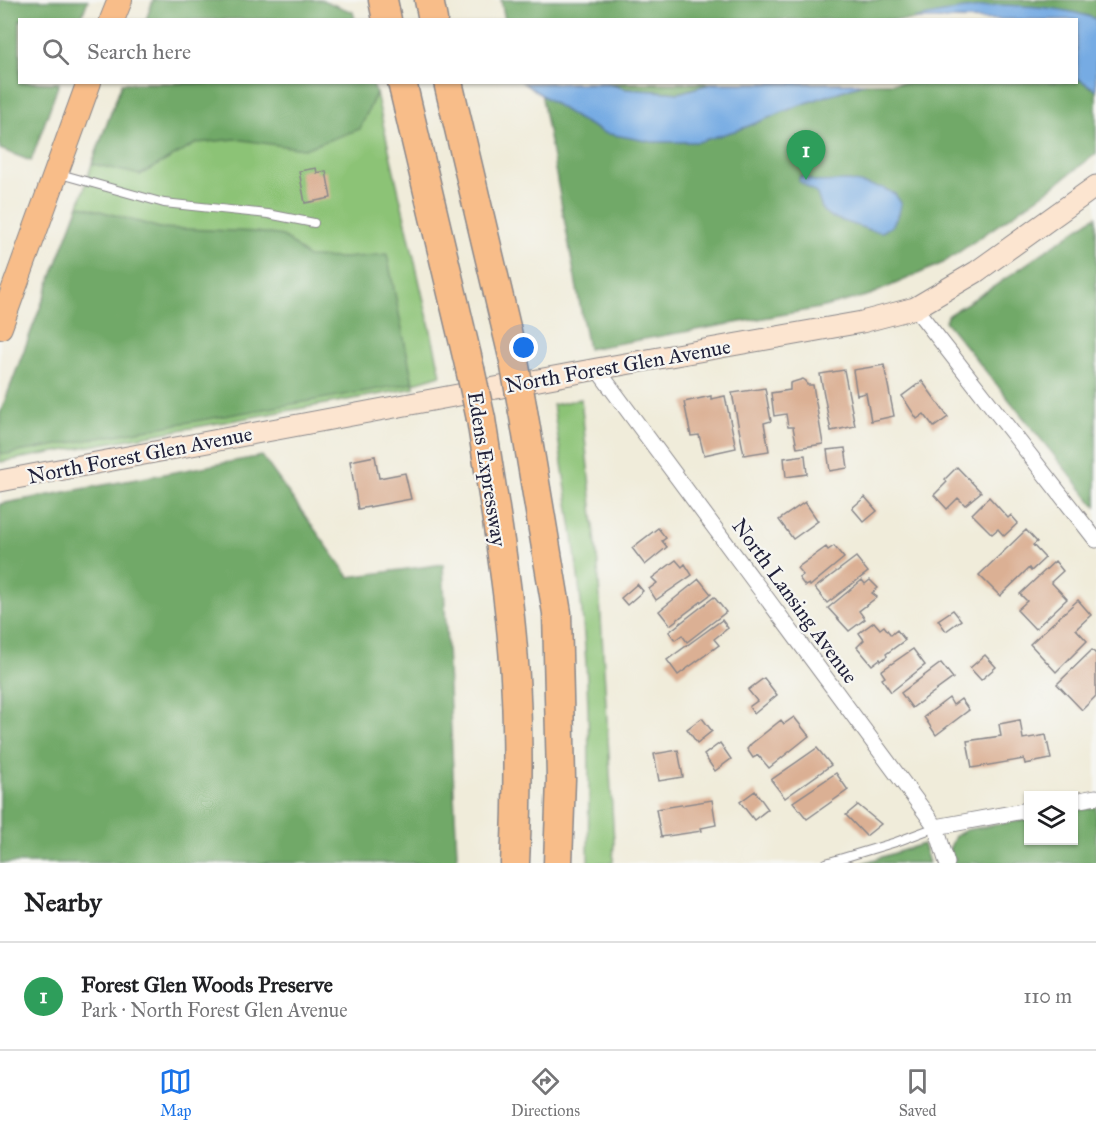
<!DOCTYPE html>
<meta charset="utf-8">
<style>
body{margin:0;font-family:"IM FELL Great Primer",serif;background:#f6f6f6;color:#202124}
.controls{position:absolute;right:18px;bottom:18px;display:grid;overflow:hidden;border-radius:0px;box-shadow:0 2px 4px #0004}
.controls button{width:54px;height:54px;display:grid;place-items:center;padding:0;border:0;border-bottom:2px solid #e0e0e0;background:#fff;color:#202124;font:30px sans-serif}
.you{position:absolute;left:524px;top:348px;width:21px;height:21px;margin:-15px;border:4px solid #fff;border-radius:50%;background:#1a73e8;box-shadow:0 0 0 9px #1a73e833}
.badge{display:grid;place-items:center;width:39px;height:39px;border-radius:50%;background:#1a73e8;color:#fff;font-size:20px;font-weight:700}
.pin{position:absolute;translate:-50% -50px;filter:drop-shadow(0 2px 3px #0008)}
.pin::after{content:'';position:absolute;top:32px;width:21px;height:18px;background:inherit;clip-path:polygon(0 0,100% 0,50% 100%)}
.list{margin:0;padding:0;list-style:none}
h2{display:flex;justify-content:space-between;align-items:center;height:78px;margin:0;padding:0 24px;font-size:26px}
h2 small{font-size:20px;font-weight:400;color:#757577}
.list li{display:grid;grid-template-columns:39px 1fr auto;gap:18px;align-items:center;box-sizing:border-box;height:108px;padding:0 24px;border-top:2px solid #e0e0e0}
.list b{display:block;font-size:22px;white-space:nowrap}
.list p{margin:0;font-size:20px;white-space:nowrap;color:#757577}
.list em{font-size:20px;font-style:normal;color:#757577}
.icon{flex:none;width:33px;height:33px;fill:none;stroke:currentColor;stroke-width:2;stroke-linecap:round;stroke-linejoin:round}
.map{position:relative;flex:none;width:1096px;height:863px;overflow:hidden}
.search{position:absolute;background:#fff;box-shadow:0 2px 4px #0004;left:18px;right:18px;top:18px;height:66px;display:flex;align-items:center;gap:15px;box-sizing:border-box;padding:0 21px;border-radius:0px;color:#757577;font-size:22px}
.sheet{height:186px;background:#fff}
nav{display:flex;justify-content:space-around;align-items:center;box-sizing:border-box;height:84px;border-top:2px solid #e0e0e0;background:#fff;font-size:16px;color:#757577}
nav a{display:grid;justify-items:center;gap:3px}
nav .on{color:#1a73e8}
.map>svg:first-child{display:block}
</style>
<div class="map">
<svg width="1096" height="863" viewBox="0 0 1096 863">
<rect width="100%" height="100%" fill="#f6f6f2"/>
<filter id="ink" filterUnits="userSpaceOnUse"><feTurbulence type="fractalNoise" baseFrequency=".0167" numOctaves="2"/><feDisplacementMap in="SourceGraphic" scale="12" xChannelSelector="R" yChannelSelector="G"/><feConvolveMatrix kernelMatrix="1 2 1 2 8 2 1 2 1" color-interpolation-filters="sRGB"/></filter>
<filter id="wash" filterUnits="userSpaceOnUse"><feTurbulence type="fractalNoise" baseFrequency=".008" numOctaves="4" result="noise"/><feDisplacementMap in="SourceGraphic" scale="24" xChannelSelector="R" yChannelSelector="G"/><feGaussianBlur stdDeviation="1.35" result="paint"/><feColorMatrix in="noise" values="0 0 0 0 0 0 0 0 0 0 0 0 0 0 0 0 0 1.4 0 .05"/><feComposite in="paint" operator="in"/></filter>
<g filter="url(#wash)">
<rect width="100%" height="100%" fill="#f0ecda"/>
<!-- green -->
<path fill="#8cc376" stroke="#577258" stroke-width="1.5" d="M122,83L360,128L376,93L441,375L414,383V388L0,462V414L79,205L92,164Z
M581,399L598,565L614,842L613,863H588C589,796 590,730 586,663C581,576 566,491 553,405Z"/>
<!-- forest -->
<path fill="#71a967" stroke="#4a6651" stroke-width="1.5" d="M0,0H88L81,19L20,20V82L59,83L31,161L0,149Z
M153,0H322L353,12L355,19L146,20Z
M501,0H1096V19L1085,15L957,10L914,20H505Z
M1077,78L1096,90V154L1047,191L943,263L870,295L820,308L588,349L541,93L578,119L741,129L800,105L865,83L1076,82Z
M372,82L376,93L360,129L304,149L236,139L197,143L140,175L92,164L122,83Z
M606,83H713L679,93L626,89Z
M79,205L160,228L257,232L283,236L308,257L345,258L387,254L413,383L7,454L0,453V414Z
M1096,216V507L945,321L948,315L993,287Z
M262,456L349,577L443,564L457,854L456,863H0V504Z
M1096,807V863H952L948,852L955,836L966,830L1028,819V840H1074V811Z
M923,844L929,863H863Z"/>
<!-- water -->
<path fill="#76abe3" stroke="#4c668f" stroke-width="1.5" d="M997,5C1030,6 1065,7 1096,19V90L1077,78L1076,20L914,19L957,10Z
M523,83H606L626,89L679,93L713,83H865L800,105L741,129L698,142H652L604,133L578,119Z
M800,176L816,182L849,181L883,188L895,194L901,203L899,214L892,226L882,232L870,230L831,217L823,211L817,194L799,181Z"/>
<!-- pier -->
<path fill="#f0ecda" d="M354,0H452L468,8L470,19L364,20L358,17Z"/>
<g id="blocks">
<!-- building -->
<path fill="#dbb094" d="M316,168L317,173L326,171L331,198L305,203L299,171Z
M884,365L894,416L871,421L866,393L857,395L853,370Z
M844,370L855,426L831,431L820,374Z
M803,379L806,381L807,385H813L823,444L797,448L793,427H788L786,414L774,416L771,393L790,390V383Z
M922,381L948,417L934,427L924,414L917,419L902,396Z
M765,388L771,421L764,423L769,451L744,455L732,393Z
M711,396V399L725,396L736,448L704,455L699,435L691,436L684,402Z
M845,448L848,468L830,471L827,450Z
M805,455L807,474L786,477L784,458Z
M375,456L379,478L405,473L411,499L358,509L350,461Z
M957,467L981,492L965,505L958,498L947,509L934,495L947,482L945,479Z
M865,497L877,511L864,522L852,508Z
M989,497L1008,518L1011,515L1018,523L1004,536L998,529L992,534L972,514Z
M805,502L818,521L793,539L779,520Z
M658,528L666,538L662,541L667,547L645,565L632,548Z
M1026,530L1037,542L1033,545L1045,558L1031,571L1029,568L1000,596L979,575Z
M834,546L844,558L810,586L809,584L805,586L799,578L803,575L797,568L826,547L828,550Z
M856,557L868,572L827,603L815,588Z
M676,560L682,567L685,564L692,575L656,600L649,589L657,583L652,578Z
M1055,561L1063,571L1051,582L1067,599L1035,629L1017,610L1027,601L1020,594Z
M699,579L711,594L670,625L659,611Z
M862,580L865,584L870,580L878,588L872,593L877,597L859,611L865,619L849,631L828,608Z
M637,584L643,591L627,605L621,598Z
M714,597L726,612L687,642L682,635L675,640L669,632Z
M1078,600L1091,615L1076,629L1087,641L1056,672L1030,644Z
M953,610L961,620L946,631L938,620Z
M722,620L728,628L714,639L719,645L678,675L667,660Z
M874,622L880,629L884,626L891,635L897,630L905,640L886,654L887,656L881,661L880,659L872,665L857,647L864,640L859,633Z
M913,649L925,665L891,692L882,679L885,677L881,671Z
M1092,650L1096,654V696L1082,710L1057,684Z
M985,655L996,667L981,680L970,668Z
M941,663L953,678L912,708L901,693Z
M764,678L777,695L754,714L749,707L757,701L748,690Z
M949,698L953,705L961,699L969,710L936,735L924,717Z
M794,717L809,736L769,768L758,755L753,758L747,749L751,744L781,720L784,724Z
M702,718L712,731L697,743L687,729Z
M1020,720L1023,739L1046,735L1051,759L1025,764L1024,759L972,768L967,741L1001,736L999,724Z
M720,743L731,759L715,771L704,755Z
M817,748L831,765L785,798L771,780Z
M678,750L683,777L659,781L654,754Z
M836,773L848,790L807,819L793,802Z
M755,791L768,809L754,820L740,802Z
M712,800L716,825L701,828L702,831L661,837L656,809Z
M858,805L881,824L866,836L846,815Z"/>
</g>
</g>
<g filter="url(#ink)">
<use href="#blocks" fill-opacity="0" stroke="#89878a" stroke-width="1.5"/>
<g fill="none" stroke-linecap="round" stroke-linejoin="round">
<!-- lane casing -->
<g stroke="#89878a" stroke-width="10">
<path id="lane" d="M60,174L164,203L268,214L314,223
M826,863L896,842L936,827"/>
</g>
<!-- street casing -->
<g stroke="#89878a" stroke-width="17">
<path id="street" d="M915,308L1096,540
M597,369L936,827L947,863
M1074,801L1096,797
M936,827L1028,810"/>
</g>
<!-- secondary casing -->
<g stroke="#89878a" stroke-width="23">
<path id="secondary" d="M0,481L597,369L862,322L915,308L976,272L1096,186"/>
</g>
<!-- primary casing -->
<g stroke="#89878a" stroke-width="26">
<path id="primary" d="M112,20L120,0
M0,327L89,82"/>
</g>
<!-- highway casing -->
<g stroke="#89878a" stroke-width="31">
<path id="highway" d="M383,0L387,20
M429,0L433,20
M402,82L470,369
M448,82L514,361
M523,411L557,613L561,779L558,863
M481,419C491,485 503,551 510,618C519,699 519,782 515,863"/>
</g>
<!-- lane -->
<use href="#lane" stroke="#fff" stroke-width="8"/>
<!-- street -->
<use href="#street" stroke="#fff" stroke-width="15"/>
<!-- secondary -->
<use href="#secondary" stroke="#fce5d0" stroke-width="21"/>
<!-- primary -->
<use href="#primary" stroke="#f8bd89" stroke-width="24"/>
<!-- highway -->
<use href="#highway" stroke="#f8bd89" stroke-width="28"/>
<!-- highway-bridge casing -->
<g stroke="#89878a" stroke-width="31" stroke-linecap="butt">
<path id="highway-bridge" d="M514,361L523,411
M470,369L481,419"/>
</g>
<!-- highway-bridge -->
<use href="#highway-bridge" stroke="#f8bd89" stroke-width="28"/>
</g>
</g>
<g text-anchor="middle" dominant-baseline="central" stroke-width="4.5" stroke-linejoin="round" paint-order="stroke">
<!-- street labels -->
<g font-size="21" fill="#22223b" stroke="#f6f6f2">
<text transform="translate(618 366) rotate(-10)">North Forest Glen Avenue</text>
<text transform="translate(140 455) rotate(-11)">North Forest Glen Avenue</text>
<text transform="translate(487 469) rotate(81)">Edens Expressway</text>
<text transform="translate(795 601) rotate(54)">North Lansing Avenue</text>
</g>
</g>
</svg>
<div class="controls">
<button><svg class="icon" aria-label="layers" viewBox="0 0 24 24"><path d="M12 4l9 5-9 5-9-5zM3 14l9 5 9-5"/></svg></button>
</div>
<div class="you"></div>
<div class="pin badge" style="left:806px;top:180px;background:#2e9e5b">1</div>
<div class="search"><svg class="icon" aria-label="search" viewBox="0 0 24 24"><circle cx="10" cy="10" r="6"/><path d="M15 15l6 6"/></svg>Search here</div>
</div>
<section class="sheet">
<h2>Nearby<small></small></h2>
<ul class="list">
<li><span class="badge" style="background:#2e9e5b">1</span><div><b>Forest Glen Woods Preserve</b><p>Park · North Forest Glen Avenue</p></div><em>110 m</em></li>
</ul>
</section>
<nav>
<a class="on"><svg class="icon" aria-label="map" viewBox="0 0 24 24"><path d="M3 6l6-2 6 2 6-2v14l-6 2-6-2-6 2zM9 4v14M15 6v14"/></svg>Map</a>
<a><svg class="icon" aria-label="directions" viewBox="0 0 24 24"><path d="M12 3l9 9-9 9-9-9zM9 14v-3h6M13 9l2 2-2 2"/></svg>Directions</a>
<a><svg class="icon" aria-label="saved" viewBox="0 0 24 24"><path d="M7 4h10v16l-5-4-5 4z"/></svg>Saved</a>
</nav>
